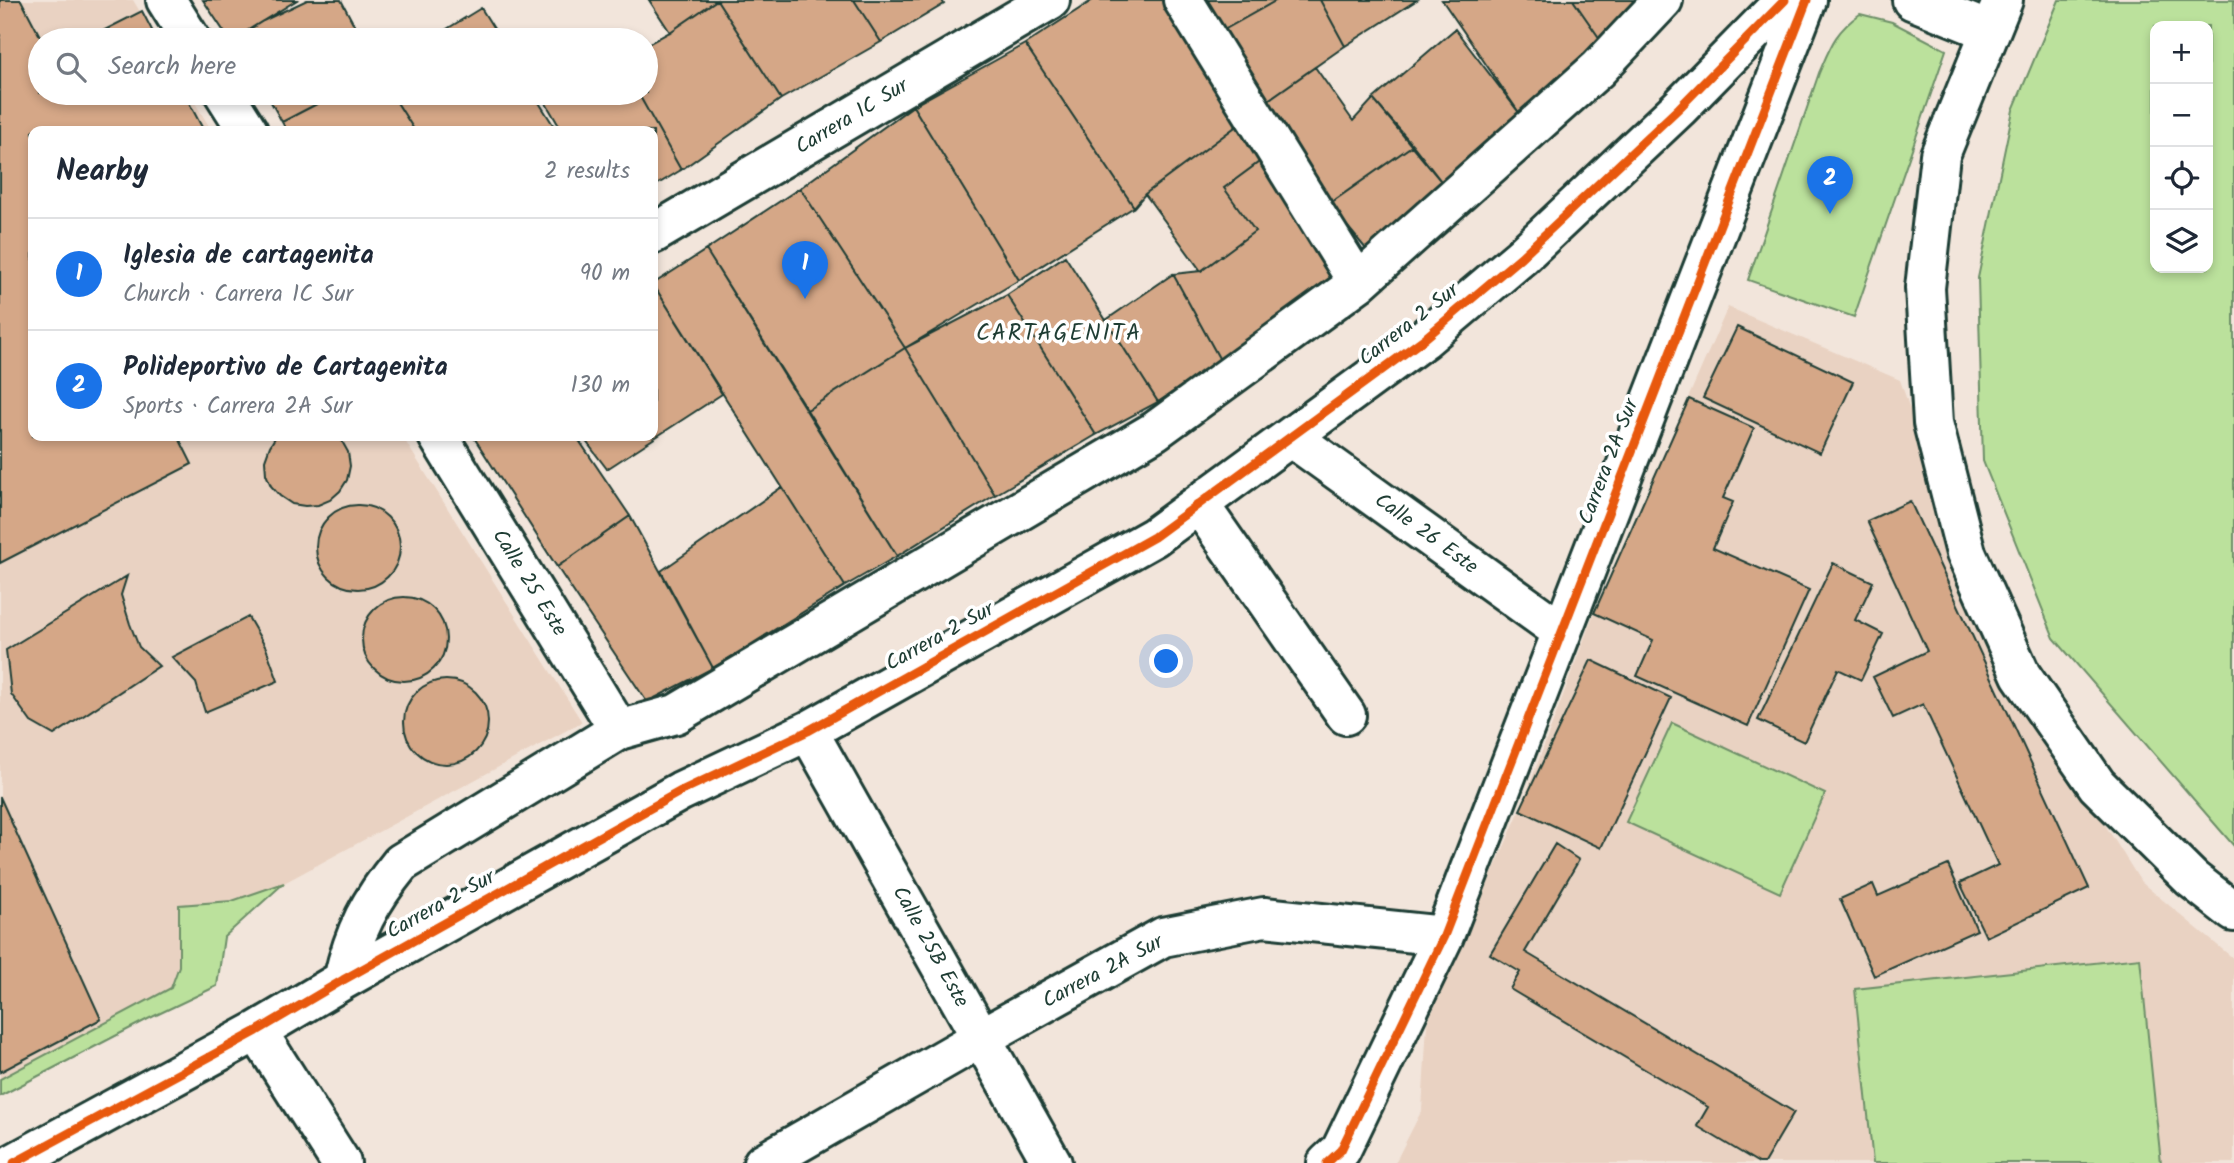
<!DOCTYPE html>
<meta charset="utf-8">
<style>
body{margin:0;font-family:Kalam,sans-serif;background:#f6f6f7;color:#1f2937}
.controls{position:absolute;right:21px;top:21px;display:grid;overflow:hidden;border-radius:14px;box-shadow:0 4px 10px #0003}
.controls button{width:63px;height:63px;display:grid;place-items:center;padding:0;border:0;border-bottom:2px solid #e0e1e3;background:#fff;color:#1f2937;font:35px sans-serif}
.you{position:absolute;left:1167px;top:662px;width:24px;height:24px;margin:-18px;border:5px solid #fff;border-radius:50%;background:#1a73e8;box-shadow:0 0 0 10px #1a73e833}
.badge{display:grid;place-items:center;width:46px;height:46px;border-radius:50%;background:#1a73e8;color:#fff;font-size:23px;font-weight:700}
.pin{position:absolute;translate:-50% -58px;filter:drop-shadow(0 2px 4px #0008)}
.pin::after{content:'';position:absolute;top:37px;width:24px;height:21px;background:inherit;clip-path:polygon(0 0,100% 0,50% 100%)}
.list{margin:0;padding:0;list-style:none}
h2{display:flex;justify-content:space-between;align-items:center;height:91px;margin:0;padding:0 28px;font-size:30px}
h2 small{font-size:23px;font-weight:400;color:#747a83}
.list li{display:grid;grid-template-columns:46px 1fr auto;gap:21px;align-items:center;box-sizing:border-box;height:112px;padding:0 28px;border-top:2px solid #e0e1e3}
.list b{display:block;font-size:26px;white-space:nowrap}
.list p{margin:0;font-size:23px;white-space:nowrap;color:#747a83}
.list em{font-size:23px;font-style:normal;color:#747a83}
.icon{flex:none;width:38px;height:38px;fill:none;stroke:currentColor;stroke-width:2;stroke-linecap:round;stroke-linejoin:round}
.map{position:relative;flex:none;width:2234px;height:1163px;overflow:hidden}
.search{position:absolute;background:#fff;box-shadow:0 4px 10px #0003;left:28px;top:28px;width:630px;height:77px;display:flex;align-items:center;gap:18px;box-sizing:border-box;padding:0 24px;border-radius:38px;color:#747a83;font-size:26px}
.panel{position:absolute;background:#fff;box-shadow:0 4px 10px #0003;left:28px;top:126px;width:630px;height:315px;border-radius:14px}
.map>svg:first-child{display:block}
</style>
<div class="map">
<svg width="2234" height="1163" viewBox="0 0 2234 1163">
<rect width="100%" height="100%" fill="#f2e5db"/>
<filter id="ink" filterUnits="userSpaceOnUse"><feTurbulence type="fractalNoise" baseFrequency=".0143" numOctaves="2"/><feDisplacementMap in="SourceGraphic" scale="14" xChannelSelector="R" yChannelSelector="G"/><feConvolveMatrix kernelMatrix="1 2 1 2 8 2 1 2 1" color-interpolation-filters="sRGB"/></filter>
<g filter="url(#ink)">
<!-- built -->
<path fill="#e9d2c2" d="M0,0H133L157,40H40V93H189L212,131H33V436H402L582,722L284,883L232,901L179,905V966L171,988L0,1079Z
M1728,307L1900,380L1990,642L2141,882L2234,959V1163H1395L1422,1110L1427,1024L1520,810L1594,613Z"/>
<!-- green -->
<path fill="#bbe19c" stroke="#6d8f68" stroke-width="2" fill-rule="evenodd" d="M2059,0H2234V846L2054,638L1983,461L1978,278L2013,110ZM2155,26H2208V268H2155Z
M1860,14L1892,22L1946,50L1854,317L1748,280L1819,73C1831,45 1835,32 1860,14Z
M1672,723L1825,794L1780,893L1626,822Z
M284,883L224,937L217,986L148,1019L0,1096V1079L171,988L179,966V905L232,901Z
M2140,958L2161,1163H1873L1855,989Z"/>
<!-- building -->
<path fill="#d5a787" stroke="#1f3d34" stroke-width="2" d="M0,0H21L42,40L40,93H184L204,131H33V436H178L192,464L0,563Z
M203,0H297L237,37L229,39Z
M307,0H341L362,40H239L237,37L263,21Z
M649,0H854L881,42L781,99L717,0L670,32Z
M717,0L781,99L681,170L638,93H646V45L670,32Z
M854,0H942L944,4L881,42Z
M1093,0H1172L1242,122L1145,194L1134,207L1025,44Z
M1195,0H1277L1215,35Z
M1277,0H1320L1345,46L1261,105L1215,35Z
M1320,0H1417L1345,46Z
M1442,0H1573L1609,52L1520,114Z
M1573,0H1645L1609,52Z
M481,8L501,40H429Z
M142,11L157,40H85Z
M1455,29L1520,114L1444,185L1373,99Z
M1025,44L1134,207L1019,280L913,106Z
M1315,67L1353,121L1373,99L1413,145L1329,204L1261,105Z
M266,93H338L282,122Z
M338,93H391L415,131H287L282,122Z
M391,93H533L557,131H415Z
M558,93H638L681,170L653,187V131H562L544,100Z
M913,106L1019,280L905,348L800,188Z
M1242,122L1266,157L1224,188L1255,231L1201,271L1145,194Z
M1413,145L1444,185L1366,249L1329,204Z
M1266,157L1345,274L1220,360L1173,274L1201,271L1255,231L1224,188Z
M800,188L905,348L807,410L706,250Z
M706,250L897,556L845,586L653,284Z
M1065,256L1158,402L1096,435L1007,295Z
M1173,274L1220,360L1158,402L1106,320Z
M653,284L722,394L607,469L582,436H653Z
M1007,295L1096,435L995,495L905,348Z
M1737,327L1853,382L1820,453L1703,398Z
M905,348L995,495L897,556L807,410Z
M1689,399L1754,428L1723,498L1733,502L1713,548L1809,590L1748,726L1637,676L1653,640L1594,613Z
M276,436H339L348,452L350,466L347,480L340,491L330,500L318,505L305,506L292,504L280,496L271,486L266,474L265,460L270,446Z
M473,436H576L630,516L557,567Z
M782,487L845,586L713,668L661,571Z
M1910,501L2089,888L1986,937L1960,883L1998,865L1923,704L1893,718L1873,677L1927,651L1867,521Z
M316 547a42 42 0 1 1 84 0a42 42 0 1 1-84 0Z
M630,516L713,668L647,702L557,567Z
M1833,563L1873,582L1855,620L1883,634L1861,680L1838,669L1804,742L1758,720Z
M127,576L121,595L130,624L139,647L159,666L54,735L31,722L11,694L6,650Z
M362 639a42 42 0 1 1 84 0a42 42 0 1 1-84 0Z
M248,617L266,648L278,681L205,712L196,683L172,657Z
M1591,660L1671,698L1601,848L1520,810Z
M404 722a42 42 0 1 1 84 0a42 42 0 1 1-84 0Z
M0,797L101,1019L0,1072Z
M1555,844L1579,860L1525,952L1794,1112L1764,1163H1759L1697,1126L1708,1107L1510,989L1520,972L1490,954Z
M1948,865L1977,930L1874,976L1840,899L1873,884L1878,896Z"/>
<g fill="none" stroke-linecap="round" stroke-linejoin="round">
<!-- minor casing -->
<g stroke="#1f3d34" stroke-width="44">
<path id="minor" d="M166,0L191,40
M1183,0L1358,283
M1912,0L1989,31
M224,93L248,131
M653,234L1050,0
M438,436L619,730
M1291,437L1562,632
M1199,504L1346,715
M808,731L1052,1163
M343,980C354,931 370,901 401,863L619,730L676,714L1155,431L1358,283L1598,69L1663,0
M257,1031L341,1163
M14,1163L257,1031L343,980L681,791L808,731L1154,537L1424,339L1521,257L1679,108L1785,0
M763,1163L981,1038L1163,937L1264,917L1444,936
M1327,1163L1341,1150L1444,936L1807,0"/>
</g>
<!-- secondary casing -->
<g stroke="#1f3d34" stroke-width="44">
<path id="secondary" d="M2003,0L1940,155L1925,288L1933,423L1966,553L2021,675L2097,785L2192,879L2234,912"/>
</g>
<!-- minor -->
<use href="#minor" stroke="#fff" stroke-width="38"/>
<!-- secondary -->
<use href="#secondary" stroke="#fff" stroke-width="38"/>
<!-- cycleway casing -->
<g stroke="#fff" stroke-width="13">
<path id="cycleway" d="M14,1163L257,1031L343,980L681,791L808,731L1154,537L1424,339L1521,257L1679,108L1785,0
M1327,1163L1341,1150L1444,936L1807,0"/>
</g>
<!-- cycleway -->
<use href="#cycleway" stroke="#e8590c" stroke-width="9"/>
</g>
</g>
<g text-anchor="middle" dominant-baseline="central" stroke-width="7" stroke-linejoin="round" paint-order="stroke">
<!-- street labels -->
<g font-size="21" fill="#1f3d34" stroke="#fff">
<text transform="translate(852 117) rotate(-31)">Carrera 1C Sur</text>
<text transform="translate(1409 325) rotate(-38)">Carrera 2 Sur</text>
<text transform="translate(1609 462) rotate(-69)">Carrera 2A Sur</text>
<text transform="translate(1426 534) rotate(36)">Calle 26 Este</text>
<text transform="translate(529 583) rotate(58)">Calle 25 Este</text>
<text transform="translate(940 637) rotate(-29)">Carrera 2 Sur</text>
<text transform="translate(441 905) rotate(-29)">Carrera 2 Sur</text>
<text transform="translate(930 947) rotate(61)">Calle 25B Este</text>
<text transform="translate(1103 972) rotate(-28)">Carrera 2A Sur</text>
</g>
<!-- neighbourhood labels -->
<g font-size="23" letter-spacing="2" fill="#1f3d34" stroke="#fff">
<text x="1059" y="334">CARTAGENITA</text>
</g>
</g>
</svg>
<div class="controls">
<button>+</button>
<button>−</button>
<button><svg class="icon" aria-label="locate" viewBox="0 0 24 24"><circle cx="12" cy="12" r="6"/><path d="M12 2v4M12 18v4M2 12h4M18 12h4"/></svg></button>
<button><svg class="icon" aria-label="layers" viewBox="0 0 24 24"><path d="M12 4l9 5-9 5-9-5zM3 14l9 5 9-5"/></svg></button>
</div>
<div class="you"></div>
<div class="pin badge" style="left:805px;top:299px">1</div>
<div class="pin badge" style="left:1830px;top:214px">2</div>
<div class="search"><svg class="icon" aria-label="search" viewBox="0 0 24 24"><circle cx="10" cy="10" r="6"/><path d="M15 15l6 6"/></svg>Search here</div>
<section class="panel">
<h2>Nearby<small>2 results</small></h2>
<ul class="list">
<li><span class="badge">1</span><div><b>Iglesia de cartagenita</b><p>Church · Carrera 1C Sur</p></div><em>90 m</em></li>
<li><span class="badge">2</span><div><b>Polideportivo de Cartagenita</b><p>Sports · Carrera 2A Sur</p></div><em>130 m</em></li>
</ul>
</section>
</div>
